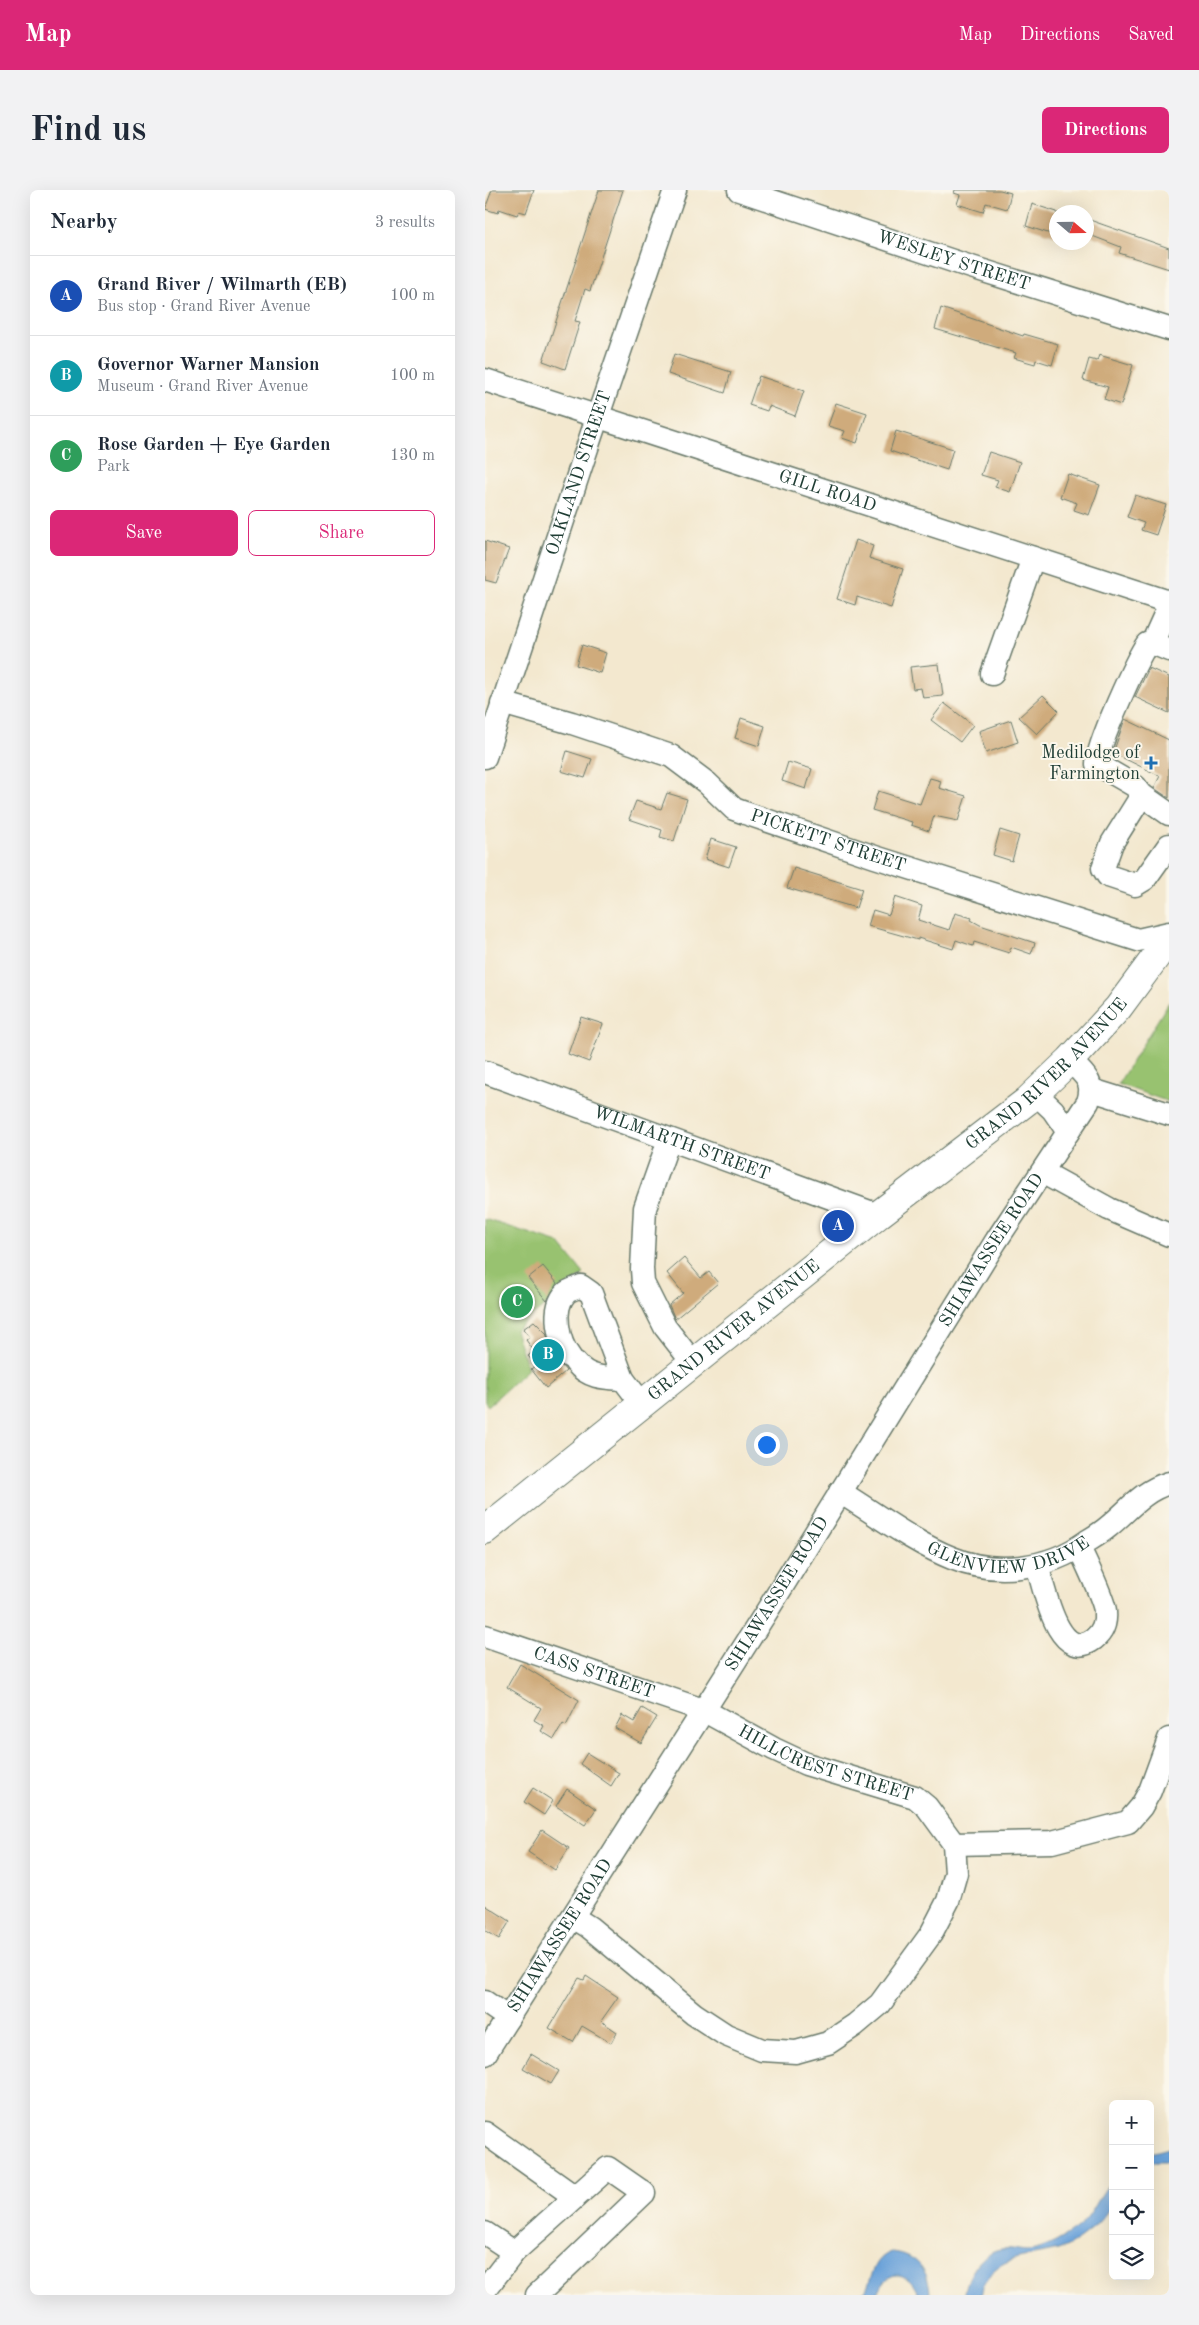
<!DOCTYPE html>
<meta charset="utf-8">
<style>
body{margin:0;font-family:"Old Standard TT",serif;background:#f2f2f3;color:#1f2937}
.controls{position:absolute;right:15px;bottom:15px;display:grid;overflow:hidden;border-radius:8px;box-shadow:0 5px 20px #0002}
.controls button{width:45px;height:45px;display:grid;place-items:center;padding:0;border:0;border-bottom:1px solid #e0e1e3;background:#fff;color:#1f2937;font:25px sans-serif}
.compass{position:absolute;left:564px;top:15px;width:45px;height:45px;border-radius:50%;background:#fff;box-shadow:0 5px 20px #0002;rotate:110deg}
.you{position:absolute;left:281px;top:1254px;width:18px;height:18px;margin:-12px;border:4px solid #fff;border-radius:50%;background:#1a73e8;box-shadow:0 0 0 8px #1a73e833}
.badge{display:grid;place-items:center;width:32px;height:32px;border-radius:50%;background:#db2777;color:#fff;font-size:16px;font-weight:700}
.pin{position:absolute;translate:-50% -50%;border:2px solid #fff;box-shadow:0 1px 5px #0006}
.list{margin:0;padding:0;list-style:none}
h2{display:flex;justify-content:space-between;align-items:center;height:65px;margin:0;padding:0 20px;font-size:21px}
h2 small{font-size:16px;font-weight:400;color:#747a83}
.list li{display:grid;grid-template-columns:32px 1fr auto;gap:15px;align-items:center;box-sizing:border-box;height:80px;padding:0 20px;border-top:1px solid #e0e1e3}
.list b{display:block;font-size:19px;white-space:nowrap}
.list p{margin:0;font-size:16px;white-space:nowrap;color:#747a83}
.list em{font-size:16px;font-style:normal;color:#747a83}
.actions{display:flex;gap:10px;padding:15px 20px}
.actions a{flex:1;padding:11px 0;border:1px solid #db2777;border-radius:8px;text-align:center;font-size:18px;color:#db2777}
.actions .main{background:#db2777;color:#fff}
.icon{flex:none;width:28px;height:28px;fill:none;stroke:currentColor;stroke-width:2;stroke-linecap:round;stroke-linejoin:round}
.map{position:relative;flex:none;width:684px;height:2105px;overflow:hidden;border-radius:8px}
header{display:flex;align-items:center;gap:30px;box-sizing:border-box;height:70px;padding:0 25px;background:#db2777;color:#fff}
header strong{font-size:24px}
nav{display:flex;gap:28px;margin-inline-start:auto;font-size:18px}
.intro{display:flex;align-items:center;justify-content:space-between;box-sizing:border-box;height:120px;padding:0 30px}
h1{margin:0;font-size:35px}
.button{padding:12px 22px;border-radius:8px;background:#db2777;color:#fff;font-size:18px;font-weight:700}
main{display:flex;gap:30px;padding:0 30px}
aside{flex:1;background:#fff;border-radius:8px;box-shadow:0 5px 20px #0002}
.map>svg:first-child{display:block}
</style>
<header>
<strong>Map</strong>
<nav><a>Map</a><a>Directions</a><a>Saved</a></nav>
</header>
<div class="intro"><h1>Find us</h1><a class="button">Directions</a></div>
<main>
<aside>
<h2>Nearby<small>3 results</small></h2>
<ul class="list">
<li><span class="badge" style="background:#1a4fb4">A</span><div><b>Grand River / Wilmarth (EB)</b><p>Bus stop · Grand River Avenue</p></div><em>100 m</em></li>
<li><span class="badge" style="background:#0f9aa8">B</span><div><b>Governor Warner Mansion</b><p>Museum · Grand River Avenue</p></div><em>100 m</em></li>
<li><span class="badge" style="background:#2e9e5b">C</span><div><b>Rose Garden + Eye Garden</b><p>Park</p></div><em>130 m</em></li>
</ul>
<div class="actions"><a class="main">Save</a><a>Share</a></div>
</aside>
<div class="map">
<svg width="684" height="2105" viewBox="0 0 684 2105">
<rect width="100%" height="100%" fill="#fbf7ec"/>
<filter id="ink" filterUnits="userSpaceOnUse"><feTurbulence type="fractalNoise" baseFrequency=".02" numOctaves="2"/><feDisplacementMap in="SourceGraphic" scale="10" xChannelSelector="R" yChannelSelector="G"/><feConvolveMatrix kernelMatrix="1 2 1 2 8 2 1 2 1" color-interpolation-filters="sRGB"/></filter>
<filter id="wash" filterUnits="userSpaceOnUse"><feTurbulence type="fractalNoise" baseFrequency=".0096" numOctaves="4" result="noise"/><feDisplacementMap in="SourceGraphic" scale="20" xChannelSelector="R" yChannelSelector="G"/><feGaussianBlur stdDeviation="1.12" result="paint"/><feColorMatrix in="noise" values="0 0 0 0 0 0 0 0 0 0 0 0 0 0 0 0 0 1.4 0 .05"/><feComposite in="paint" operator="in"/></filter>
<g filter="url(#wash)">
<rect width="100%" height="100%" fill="#f3e8cf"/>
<!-- green -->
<path fill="#98c26f" stroke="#5c8052" d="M684,812V912L633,894Z
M0,1029L74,1053L99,1084L30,1140L43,1179L3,1216L0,1212Z"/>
<!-- water -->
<path fill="#6ba2d9" stroke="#457086" d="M684,1958V1972H665V1963Z
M628,1989C628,1996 630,2006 627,2012C620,2031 592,2054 573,2060C540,2069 505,2064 496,2105H480C480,2088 497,2061 516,2059C528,2057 538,2063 550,2060C564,2057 580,2047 591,2039C609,2026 613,2005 628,1989Z
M407,2062C432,2064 445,2082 445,2105H433C429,2090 413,2077 400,2091C396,2095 395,2101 391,2105H370L380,2101C388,2086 388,2068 407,2062Z"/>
<g id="blocks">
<!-- building -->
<path fill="#cfab7b" d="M7,0H49L41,23L34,21L32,25L14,19L13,23L0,19Z
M114,0H138L105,101L100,99L90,131L95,132L80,179L58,171Z
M470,0H515L526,3L522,19L501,13L498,22L472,14L475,5L469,3Z
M547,14L572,22V46L541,36Z
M602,29L684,58V79L634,63L636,57L602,44Z
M456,118L538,146L539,144L573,154L567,175L551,170L550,174L529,168L531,163L450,139Z
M189,164L246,182L240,203L183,184Z
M614,165L648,175L636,215L619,209L623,197L598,190L604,169L612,171Z
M274,186L319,201L310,226L284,216L282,221L264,215Z
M351,213L382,223L372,253L357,248L360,241L343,236Z
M411,241L468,259L462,280L405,261Z
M504,262L535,272L525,302L510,297L513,290L496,285Z
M583,284L615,295L604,325L589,320L592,313L575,307Z
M650,305L681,315L671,345L656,340L659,333L642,327Z
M371,350L388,356L384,368L418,379L406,418L372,407L370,415L352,409Z
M0,351L24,359L11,393L0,390Z
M97,455L121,463L115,483L91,475Z
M454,474L458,506L438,508L436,498L428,499L425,477Z
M664,478L684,487V523L650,507Z
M558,505L574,521L552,544L534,527Z
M459,513L488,535L475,552L446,530Z
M256,528L280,536L274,556L250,548Z
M640,529L684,550V608L669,598L675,586L628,563Z
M526,530L533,552L501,563L494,541Z
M82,561L107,569L100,588L76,581Z
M303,572L327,579L321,599L297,591Z
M445,588L456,591L454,598L481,606L473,631L449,626L444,641L426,635L427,632L387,620L393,601L435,614Z
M182,603L202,609L189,651L175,647L177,640L144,629L151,611L176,619Z
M515,640L534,646L527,671L508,665Z
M226,649L251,657L244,677L220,669Z
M309,678L377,699L371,718L302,698Z
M410,707L437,716L433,730L464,740L470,723L487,728L486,730L495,735L550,753L546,764L526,757L524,763L489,752L488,756L471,750L468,759L433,748V750L383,736L388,720L404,725Z
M96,827L118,834L104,872L83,864Z
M199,1068L216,1088L224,1082L233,1093L190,1129L184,1115L198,1103L182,1083Z
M58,1076L72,1093L62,1111L43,1088Z
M49,1131L61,1143L69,1166L81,1181L61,1198L46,1179L51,1175L43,1166L49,1161L41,1150L45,1147L38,1139Z
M35,1474L94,1510L81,1536L78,1534L69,1549L56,1541L59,1536L49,1530L56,1518L22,1497Z
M157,1518L172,1527L156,1553L130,1538L137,1525L149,1532Z
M102,1563L134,1583L126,1596L95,1574Z
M48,1598L68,1611L59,1625L39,1612Z
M82,1599L111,1619L100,1635L71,1616Z
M57,1640L84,1658L70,1680L43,1662Z
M0,1715L25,1731L14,1749L0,1740Z
M101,1786L133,1807L116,1831L132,1842L126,1853L97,1836L88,1852L64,1838L94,1788L99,1790Z
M46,1864L74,1881L66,1894L38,1878Z"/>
</g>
</g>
<g filter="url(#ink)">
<use href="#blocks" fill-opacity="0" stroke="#69796a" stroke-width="1"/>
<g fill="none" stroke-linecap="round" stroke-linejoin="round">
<!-- minor casing -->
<g stroke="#69796a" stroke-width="25">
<g id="minor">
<path id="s1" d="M254,0L483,76L684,139"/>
<path id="s2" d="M0,190L684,412"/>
<path d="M684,416L670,447L672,455L684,460"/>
<path d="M672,455L662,454C652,468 610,560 612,574L650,596L657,605L684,624"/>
<path d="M507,484L548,368"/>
<path id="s3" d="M17,513L87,533L186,566L222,593L249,619L260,623L390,667L653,750L684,743"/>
<path id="s4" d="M0,567L106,246L190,0"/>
<path d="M657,605L627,653L618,678L623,686L650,695L660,689L684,655"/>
<path id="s5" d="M0,882L393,1025"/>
<path d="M607,900L684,924"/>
<path d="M550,903L568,920L583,942"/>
<path d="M184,950L160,1018L157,1079L158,1093L180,1137L208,1173"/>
<path d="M557,982L624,1019L684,1045"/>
<path d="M85,1167C73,1152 66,1118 81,1103C84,1100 92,1098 96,1096L106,1103L138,1189L157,1214"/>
<path d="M91,1173C103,1188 120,1188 138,1189"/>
<path id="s6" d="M355,1302C391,1324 429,1353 467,1368C510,1386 564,1379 601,1352C609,1347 616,1343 623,1337C644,1320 657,1301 684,1293"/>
<path d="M552,1375C559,1397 573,1476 609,1449C618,1442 621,1432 620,1421C619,1409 600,1371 594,1357"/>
<path id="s7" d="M0,1446L218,1520L289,1559L321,1574L430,1607L442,1617L469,1654L471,1683L463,1711L446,1744L395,1814L370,1835L343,1853L311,1862L277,1860L241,1845L209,1824L104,1737L88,1727"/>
<path d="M469,1654L567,1652L643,1632L656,1617L665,1601L684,1549"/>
<path d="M0,1812L23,1828"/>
<path id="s8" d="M0,1864L282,1421L511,1051L603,912C610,890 599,886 585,870"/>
<path d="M0,1943L90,2007"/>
<path d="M0,2043L29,2062"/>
<path d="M0,2100L29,2062L123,1978L159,2003L52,2105"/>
</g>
</g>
<!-- major casing -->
<g stroke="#69796a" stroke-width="30">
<g id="major">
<path id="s9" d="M0,1340L393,1025L542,911L585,870L633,818L684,749"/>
</g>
</g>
<!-- minor -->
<use href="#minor" stroke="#fff" stroke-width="22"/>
<!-- major -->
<use href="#major" stroke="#fff" stroke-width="28"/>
</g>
</g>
<!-- markers -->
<path fill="#1f6fb2" stroke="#fbf7ec" stroke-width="2" d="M663.5 565.5h5v5h5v5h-5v5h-5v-5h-5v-5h5z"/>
<g text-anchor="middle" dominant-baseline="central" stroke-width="4" stroke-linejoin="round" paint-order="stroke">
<!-- street labels -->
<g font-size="18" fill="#1f3d34" stroke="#fbf7ec">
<text stroke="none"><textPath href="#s1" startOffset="226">WESLEY STREET</textPath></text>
<text stroke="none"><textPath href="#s4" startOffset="299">OAKLAND STREET</textPath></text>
<text stroke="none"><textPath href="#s2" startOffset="360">GILL ROAD</textPath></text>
<text stroke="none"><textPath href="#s3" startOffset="359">PICKETT STREET</textPath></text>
<text stroke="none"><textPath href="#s9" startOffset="724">GRAND RIVER AVENUE</textPath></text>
<text stroke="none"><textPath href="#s5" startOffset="209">WILMARTH STREET</textPath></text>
<text stroke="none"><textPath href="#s8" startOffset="950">SHIAWASSEE ROAD</textPath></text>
<text stroke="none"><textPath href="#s9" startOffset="319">GRAND RIVER AVENUE</textPath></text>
<text stroke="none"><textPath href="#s6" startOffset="188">GLENVIEW DRIVE</textPath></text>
<text stroke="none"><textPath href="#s8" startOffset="545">SHIAWASSEE ROAD</textPath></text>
<text stroke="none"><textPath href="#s7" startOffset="115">CASS STREET</textPath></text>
<text stroke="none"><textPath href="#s7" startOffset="365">HILLCREST STREET</textPath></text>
<text stroke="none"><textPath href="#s8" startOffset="140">SHIAWASSEE ROAD</textPath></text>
</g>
<!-- poi labels -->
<g font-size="18" fill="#1f3d34" stroke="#fbf7ec" text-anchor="end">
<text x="655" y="563">Medilodge of<tspan x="655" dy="21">Farmington</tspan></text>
</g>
</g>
</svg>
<div class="controls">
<button>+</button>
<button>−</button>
<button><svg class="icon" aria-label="locate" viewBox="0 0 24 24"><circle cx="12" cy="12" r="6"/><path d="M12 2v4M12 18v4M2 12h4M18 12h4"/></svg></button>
<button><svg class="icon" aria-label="layers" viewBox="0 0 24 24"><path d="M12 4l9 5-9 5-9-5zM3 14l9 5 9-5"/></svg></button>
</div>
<svg class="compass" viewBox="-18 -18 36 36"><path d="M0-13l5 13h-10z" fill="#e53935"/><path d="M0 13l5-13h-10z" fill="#747a83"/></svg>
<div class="you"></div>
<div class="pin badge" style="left:353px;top:1036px;background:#1a4fb4">A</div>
<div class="pin badge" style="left:63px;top:1165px;background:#0f9aa8">B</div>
<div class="pin badge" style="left:32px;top:1112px;background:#2e9e5b">C</div>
</div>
</main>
